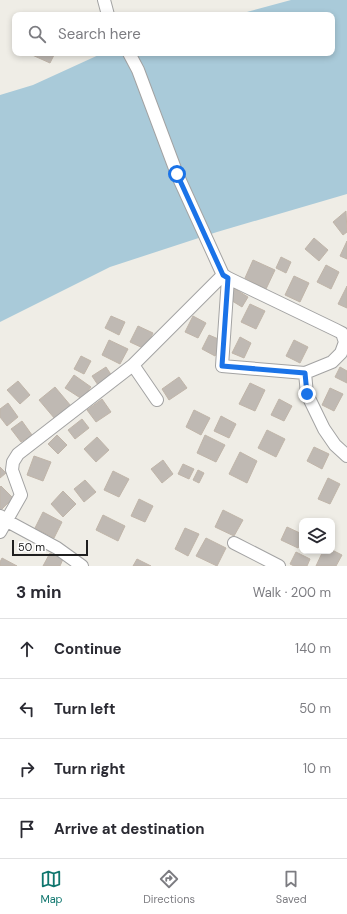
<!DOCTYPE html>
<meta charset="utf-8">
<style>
body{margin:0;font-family:"DM Sans",sans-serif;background:#f2f2f3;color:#2b2b33}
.controls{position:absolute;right:12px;bottom:12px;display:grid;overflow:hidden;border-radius:8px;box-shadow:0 2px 6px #0003}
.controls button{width:36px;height:36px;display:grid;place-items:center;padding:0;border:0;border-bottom:1px solid #e1e1e2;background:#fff;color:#2b2b33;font:20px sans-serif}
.scale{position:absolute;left:12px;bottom:10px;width:76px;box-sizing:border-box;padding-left:4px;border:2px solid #1f1f1f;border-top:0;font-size:11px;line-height:14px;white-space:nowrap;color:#1f1f1f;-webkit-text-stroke:3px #fff;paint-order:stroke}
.stop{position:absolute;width:12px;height:12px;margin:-9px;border:3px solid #1a73e8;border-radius:50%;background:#fff}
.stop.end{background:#1a73e8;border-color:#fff;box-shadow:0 1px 4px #0008}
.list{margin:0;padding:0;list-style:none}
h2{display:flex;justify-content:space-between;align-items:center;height:52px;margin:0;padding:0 16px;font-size:17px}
h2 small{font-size:13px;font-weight:400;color:#7c7c81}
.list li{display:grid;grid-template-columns:26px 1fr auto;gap:12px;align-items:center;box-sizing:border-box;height:60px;padding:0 16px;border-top:1px solid #e1e1e2}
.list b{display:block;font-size:15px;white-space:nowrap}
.list em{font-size:13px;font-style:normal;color:#7c7c81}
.icon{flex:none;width:22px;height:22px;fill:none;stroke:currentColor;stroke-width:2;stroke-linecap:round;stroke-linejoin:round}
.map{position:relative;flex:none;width:347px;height:566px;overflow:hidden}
.search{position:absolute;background:#fff;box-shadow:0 2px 6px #0003;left:12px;right:12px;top:12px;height:44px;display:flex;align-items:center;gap:10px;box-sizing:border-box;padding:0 14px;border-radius:8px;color:#7c7c81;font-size:15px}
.sheet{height:292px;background:#fff}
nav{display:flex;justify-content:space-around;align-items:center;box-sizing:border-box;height:56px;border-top:1px solid #e1e1e2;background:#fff;font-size:11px;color:#7c7c81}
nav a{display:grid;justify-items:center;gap:2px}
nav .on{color:#0f766e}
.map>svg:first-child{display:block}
</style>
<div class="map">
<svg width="347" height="566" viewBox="0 0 347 566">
<rect width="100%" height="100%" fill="#efede6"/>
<!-- water -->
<path fill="#a9cad9" d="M291,0H347V194L217,232L110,267L0,322V95L33,85L103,53H332V15H236Z"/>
<!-- building -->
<path fill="#bfb9b3" stroke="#c0b5a9" d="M31,53H55L50,63L30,54Z
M346,211L347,232L343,235L333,222Z
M314,238L328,250L319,261L305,249Z
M347,241V259L340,256Z
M281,257L291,262L286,273L276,268Z
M253,260L275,270L266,289L245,278Z
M326,265L339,272L331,289L317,282Z
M294,276L309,283L300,302L285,295Z
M347,286V308L338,304Z
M235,289L248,297L242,307L229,299Z
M250,304L265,311L256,329L241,322Z
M111,316L125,322L119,335L105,328Z
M193,316L206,323L198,338L185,332Z
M138,326L153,333L145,349L130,342Z
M209,335L223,341L215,356L202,349Z
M240,337L251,343L244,358L232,353Z
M109,340L128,349L120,364L102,355Z
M294,340L308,347L300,363L286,356Z
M81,356L91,361L84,374L74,369Z
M106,367L112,376L98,385L92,376Z
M340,367L347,371V383L335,377Z
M74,375L91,387L82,399L65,388Z
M179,377L187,388L169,400L162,389Z
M18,381L30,395L20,404L7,390Z
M250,383L265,390L255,411L239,404Z
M55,387L71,406L55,419L39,400Z
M330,388L343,394L334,411L322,405Z
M102,399L111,412L96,422L87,410Z
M279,399L292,406L284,421L271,415Z
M8,403L18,417L7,426L0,417V409Z
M194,410L210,418L201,435L186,427Z
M221,416L236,424L229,438L214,431Z
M82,419L89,428L75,439L68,430Z
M22,421L32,435L21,442L11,429Z
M267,430L285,439L276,457L258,448Z
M57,435L67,445L58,454L48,444Z
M205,435L225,445L216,462L197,453Z
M97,437L109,450L96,462L84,449Z
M314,447L329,454L322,469L307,461Z
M240,452L257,461L247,483L229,474Z
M34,456L51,462L43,481L27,475Z
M163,460L173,474L162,483L151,469Z
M183,464L194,469L189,479L178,474Z
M0,467L6,473L0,478Z
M198,470L204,473L199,483L193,480Z
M113,471L129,479L119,497L104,490Z
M328,478L340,484L330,504L318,499Z
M85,480L96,492L84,502L74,489Z
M1,486L13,498L0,511V487Z
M63,491L76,504L63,517L51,504Z
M139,499L153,506L145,522L131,516Z
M223,510L243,520L234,536L215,527Z
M43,512L62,522L54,538L35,528Z
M103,515L125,526L118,541L96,530Z
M287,527L302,534V541L298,548L281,540Z
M185,528L199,534L188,556L175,549Z
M206,538L226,548L217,566L196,556Z
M332,550L342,555L336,566H316L323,551H332Z
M296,552L310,559L307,566H294L290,564Z
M50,553L63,559L60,566H43Z
M2,558L17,566H0V562Z
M137,559L151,566H133Z"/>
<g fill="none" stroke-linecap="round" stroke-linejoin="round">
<!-- minor casing -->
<g stroke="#a3a3a3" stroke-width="14">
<path id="minor" d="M104,0L108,15
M129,53L138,70L177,174L223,275L228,278L222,366L305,373L307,394L324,429L335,445L347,456
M228,278L336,330L342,333L345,342L341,353L332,362L305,373
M133,365L157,400
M0,516L7,521L57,548L82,566
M0,532L21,495L12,470L13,462L18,454L133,365L223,275
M234,543L279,566"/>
</g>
<!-- minor -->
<use href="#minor" stroke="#fff" stroke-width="12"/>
</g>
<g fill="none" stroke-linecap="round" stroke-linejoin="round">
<!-- route -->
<path stroke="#1a73e8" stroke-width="5" d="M177,174L223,275L228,278L222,366L305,373L307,394"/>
</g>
</svg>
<div class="controls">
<button><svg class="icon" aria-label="layers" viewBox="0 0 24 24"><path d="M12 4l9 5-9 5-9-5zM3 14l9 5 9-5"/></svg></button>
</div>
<div class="scale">50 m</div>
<div class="stop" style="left:177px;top:174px"></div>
<div class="stop end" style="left:307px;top:394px"></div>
<div class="search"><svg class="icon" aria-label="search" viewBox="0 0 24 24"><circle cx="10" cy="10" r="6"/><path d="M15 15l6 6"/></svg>Search here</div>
</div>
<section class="sheet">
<h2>3 min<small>Walk · 200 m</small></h2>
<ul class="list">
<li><svg class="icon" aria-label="ahead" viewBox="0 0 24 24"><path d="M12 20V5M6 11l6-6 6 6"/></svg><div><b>Continue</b></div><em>140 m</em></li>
<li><svg class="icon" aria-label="left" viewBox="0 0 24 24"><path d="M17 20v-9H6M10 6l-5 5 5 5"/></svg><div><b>Turn left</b></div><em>50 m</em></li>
<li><svg class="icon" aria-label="right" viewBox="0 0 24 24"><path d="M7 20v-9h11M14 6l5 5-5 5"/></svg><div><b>Turn right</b></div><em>10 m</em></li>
<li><svg class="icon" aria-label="arrive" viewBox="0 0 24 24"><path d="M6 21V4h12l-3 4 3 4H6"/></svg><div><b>Arrive at destination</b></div></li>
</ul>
</section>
<nav>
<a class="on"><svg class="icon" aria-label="map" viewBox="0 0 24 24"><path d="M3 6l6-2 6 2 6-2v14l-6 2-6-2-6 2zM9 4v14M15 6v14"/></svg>Map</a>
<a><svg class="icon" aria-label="directions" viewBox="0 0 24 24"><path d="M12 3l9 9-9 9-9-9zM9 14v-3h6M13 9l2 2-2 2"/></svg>Directions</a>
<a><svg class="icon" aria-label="saved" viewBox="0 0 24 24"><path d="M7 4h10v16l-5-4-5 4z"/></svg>Saved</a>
</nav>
